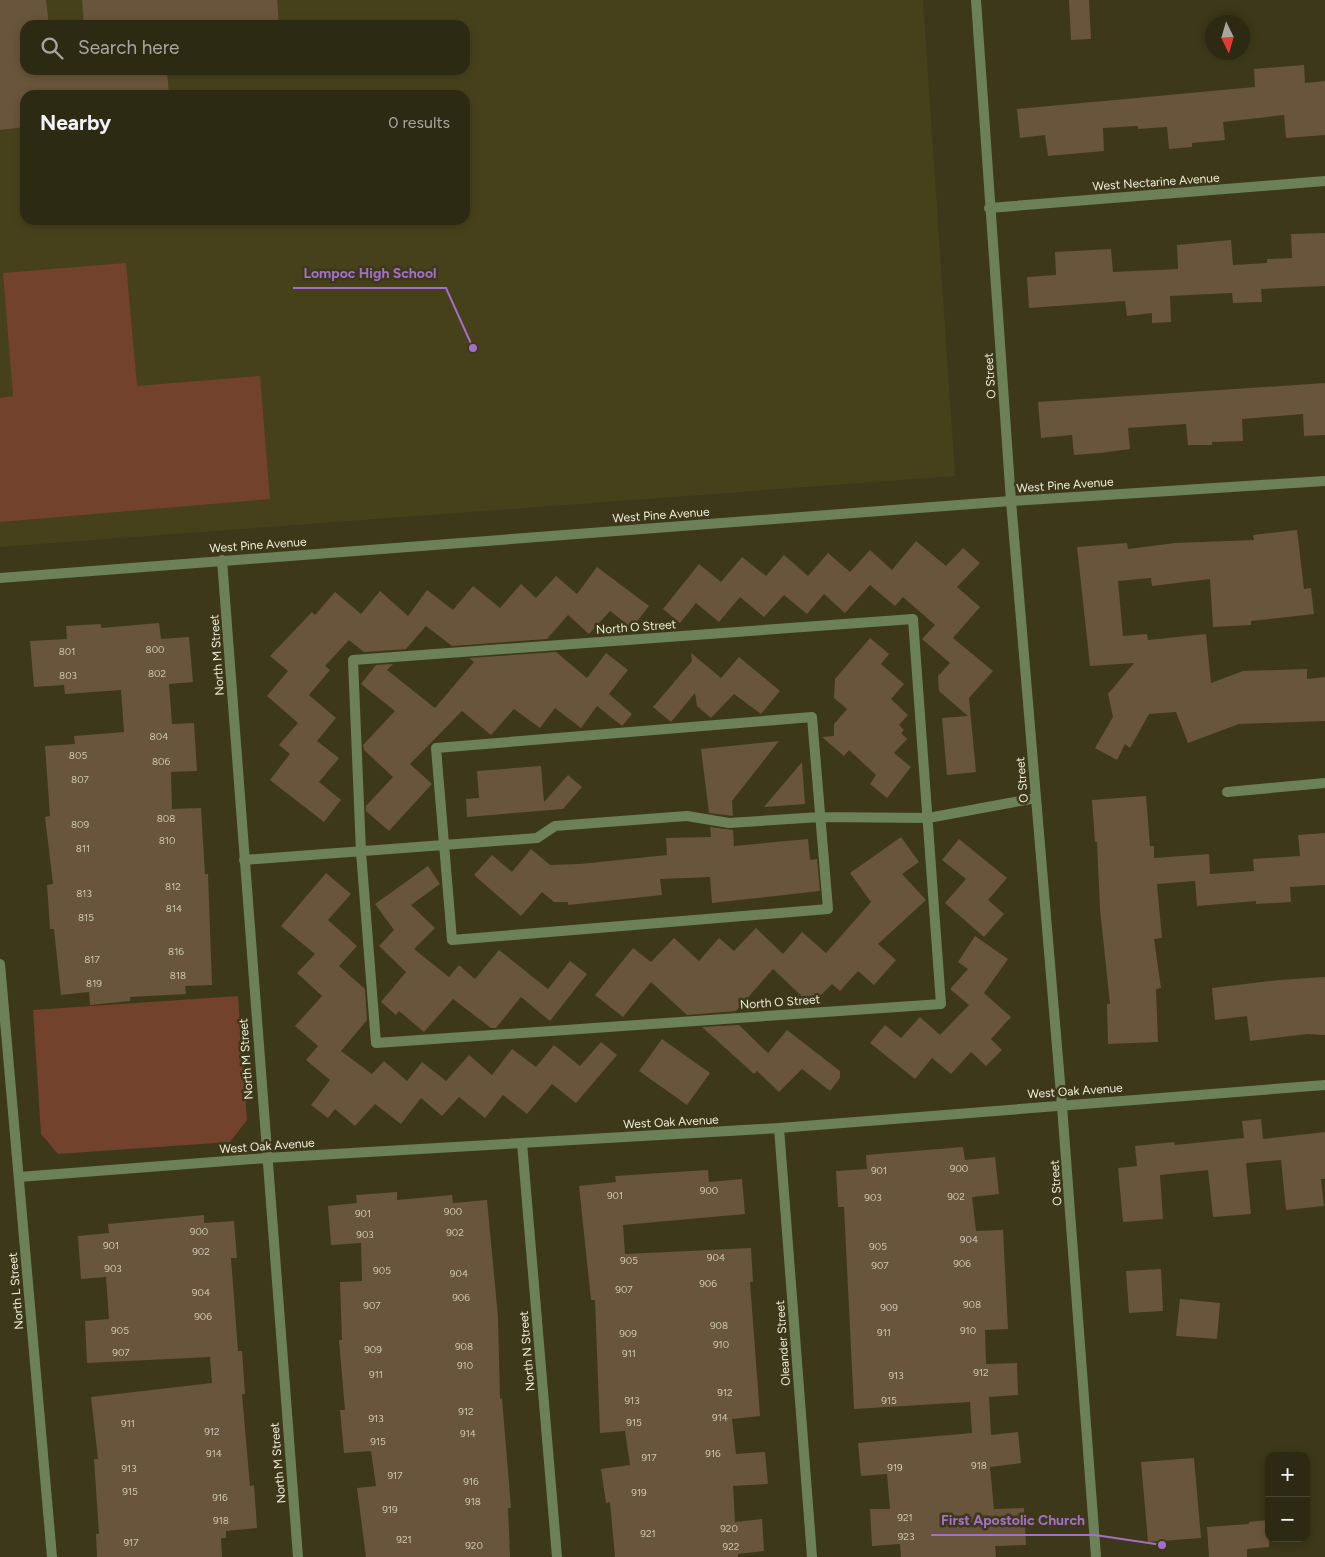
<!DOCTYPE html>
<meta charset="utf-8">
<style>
body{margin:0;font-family:Figtree,sans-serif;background:#35321c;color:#f1f3f6}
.controls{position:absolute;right:15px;bottom:15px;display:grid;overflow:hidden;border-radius:10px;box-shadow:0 2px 8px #0003}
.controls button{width:45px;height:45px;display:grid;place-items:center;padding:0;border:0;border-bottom:1px solid #484633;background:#2d2a13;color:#f1f3f6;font:25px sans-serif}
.compass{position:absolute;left:1205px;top:15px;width:45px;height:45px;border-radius:50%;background:#2d2a13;box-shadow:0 2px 8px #0003;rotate:175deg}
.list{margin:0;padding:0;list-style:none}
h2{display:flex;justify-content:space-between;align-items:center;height:65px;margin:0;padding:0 20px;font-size:21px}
h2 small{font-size:16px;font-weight:400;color:#a7a7a0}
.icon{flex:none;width:28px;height:28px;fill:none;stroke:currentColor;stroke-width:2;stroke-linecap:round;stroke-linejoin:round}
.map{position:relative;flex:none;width:1325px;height:1557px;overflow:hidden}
.search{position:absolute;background:#2d2a13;box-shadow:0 2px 8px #0003;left:20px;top:20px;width:450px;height:55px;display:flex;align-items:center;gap:12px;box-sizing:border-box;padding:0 18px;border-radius:15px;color:#a7a7a0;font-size:19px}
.panel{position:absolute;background:#2d2a13;box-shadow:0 2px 8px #0003;left:20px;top:90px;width:450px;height:135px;border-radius:15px}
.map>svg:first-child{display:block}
</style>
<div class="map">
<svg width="1325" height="1557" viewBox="0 0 1325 1557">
<rect width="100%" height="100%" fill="#3c3819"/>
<!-- built -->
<path fill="#47411b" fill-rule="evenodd" d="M0,0H923L955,476L0,547ZM25,25H465V70H25ZM25,95H465V220H25Z"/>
<!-- green -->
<path fill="#72422c" d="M126,263L137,386L260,376L270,499L0,522V398L13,396L3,273Z
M238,996L247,1120L230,1142L58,1154L41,1134L33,1010Z"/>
<!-- building -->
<path fill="#69553b" d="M0,0H46L49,25H25V70H167L169,95H25V127L0,130Z
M82,0H277L279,25H84Z
M1069,0H1089L1091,39L1071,40Z
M1304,65L1305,83L1325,81V135L1286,138L1284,115L1223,122L1225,140L1192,143V147L1169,149L1167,127L1138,129V126L1103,128L1104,151L1048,156L1045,135L1020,138L1017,109L1255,87L1254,69Z
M1325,233V286L1261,289L1262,302L1233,303L1232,293L1170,296L1171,322L1152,323V313L1127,316L1125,301L1029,308L1027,277L1056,275L1055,252L1111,249L1113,272L1178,269L1177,245L1231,240L1233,265L1267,263V259L1292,258L1291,234Z
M1325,383V435L1304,436L1303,414L1242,419L1243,441L1212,442V445H1188L1186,424L1128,428L1130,449L1100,453L1074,455L1072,435L1041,438L1038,402Z
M1297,530L1304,589L1311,588L1314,614L1251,621V625L1213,627L1210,579L1152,586L1151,578L1118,581L1123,636L1147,634L1148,640L1206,634L1211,683L1243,671L1307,669V679L1325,677V721L1239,724L1188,743L1176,712L1149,714L1130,748L1125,744L1117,760L1095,748L1113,717L1108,694L1134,663L1090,666L1077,547L1127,543L1128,549L1175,543L1254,540L1253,535Z
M916,541L946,566L963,548L980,563L957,587L980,607L953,638L993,671L969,698L976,772L947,775L942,718L968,716L939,691L938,676L950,663L922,639L935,625L903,597L895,606L870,585L845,613L824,594L807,614L784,595L764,617L740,597L719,622L696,603L680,623L663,609L699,564L721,582L742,557L766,576L784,555L808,576L828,553L850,572L870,550L892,570Z
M597,567L649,606L632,628L610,611L589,634L568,615L547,639L452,646L426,626L406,649L364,652L349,640L325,666L330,670L309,695L336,718L317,741L339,758L319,782L341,800L324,822L270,780L290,754L279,745L298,723L267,696L288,671L270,656L312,612L315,615L335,592L361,614L380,591L408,616L427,590L453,610L473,586L500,608L521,584L536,598L556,576L577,594Z
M159,623L161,639L189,637L193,682L169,684L172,724L194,723L197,771L171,772L172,809L201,808L205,874H208L212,985L185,986L186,994L130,997V1001L90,1005L89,992L61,995L54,929H50L47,885L53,884L45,817L50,816L45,746L75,744L74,736L124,732L121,690L65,694L64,685L34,687L30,641L67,639L66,626L101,624V628Z
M870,638L889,654L881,664L904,684L891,699L908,715L899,725L904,730L901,733L907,739L894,753L911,767L887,798L870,784L876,775L849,750L844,756L822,737L834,736V724L847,709L834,698L835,679Z
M556,652L587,678L606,653L628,670L609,694L632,714L622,726L597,706L581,728L555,708L540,728L514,709L491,735L462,711L410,764L432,784L389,831L366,811V806L393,777L364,750L363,745L395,711L361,684L376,665L393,664L387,670L435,708L474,662L469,658Z
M691,653L721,678L739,657L780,691L761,714L734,694L711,718L697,706L695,693L671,722L653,707L692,661Z
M779,741L732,801L733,816L709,813L701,749Z
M802,762L805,804L764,807Z
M541,766L544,802L568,775L582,787L563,809L467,817L466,799L479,798L477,771Z
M1146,796L1150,846H1154V858L1209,854L1210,874L1254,871L1253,859L1300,856L1298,835L1325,833V885L1290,887L1291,902L1256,904V901L1197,906L1195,881L1157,884L1162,938L1154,939L1161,988L1156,989L1158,1042L1108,1044L1107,1004H1110L1100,909L1097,842H1095L1092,800Z
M710,827L733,830L734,846L808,839L810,860L817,859L820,891L712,903L710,877L660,879L662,895L568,905V902H554L542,892L521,916L474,875L492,855L512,872L531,849L550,865L580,864L667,855L666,838L711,837Z
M901,837L919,862L902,874L926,900L878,944L896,960L874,985L858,971L840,991L832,984L811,1005L773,969L736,1011L687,1015L651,982L623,1017L595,995L633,948L651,962L674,938L699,961L719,938L734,951L756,928L783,954L802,932L826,953L871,902L850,873Z
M959,839L1007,878L988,900L1004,914L984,937L945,903L966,879L942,860Z
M428,866L440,884L411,905L435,928L414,949L449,977L459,965L475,979L499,950L548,989L570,961L587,974L550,1021L521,997L496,1028H491L453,999L424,1032L399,1011L396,1015L381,1002L406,972L379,946L394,930L375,904Z
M326,873L351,894L328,920L357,946L339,966L365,989L367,1020L341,1051L372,1074L384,1061L407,1081L422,1062L446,1081L469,1055L492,1075L512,1049L536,1067L554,1045L580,1066L601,1042L617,1055L576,1103L552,1084L527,1114L503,1095L485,1118L459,1097L442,1116L421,1098L401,1124L375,1104L355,1126L335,1109L328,1118L311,1105L330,1080L306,1060L318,1046L295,1026L322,996L297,973L315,954L281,926Z
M975,936L1008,959L984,993L1011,1017L991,1039L1002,1050L986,1066L971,1052L951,1074L932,1058L915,1079L870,1043L885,1025L901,1038L920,1017L940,1035L969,1005L950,989L968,969L958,962Z
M1325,977V1035L1308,1034L1250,1041L1247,1016L1215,1020L1212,988L1279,980Z
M739,1025L768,1053L787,1030L840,1071V1078L830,1091L802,1069L779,1092L757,1071L754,1074L702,1027Z
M662,1039L710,1073L687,1105L639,1071Z
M1261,1119L1263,1139L1325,1132V1179H1321L1324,1206L1286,1210L1281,1160L1246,1163L1251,1214L1213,1217L1208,1170L1160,1175L1163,1219L1123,1222L1118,1168L1137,1166L1135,1146L1174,1142L1175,1145L1244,1138L1242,1121Z
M963,1147L965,1160L995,1157L999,1194L972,1197L976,1231L1003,1230L1008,1329L985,1330L986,1364L1017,1363L1018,1395L989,1397L991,1435L1018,1432L1021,1463L990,1467L994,1509L1024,1508L1026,1545L995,1546L996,1557H901L900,1544L872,1546L870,1509H890L887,1474L861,1476L858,1443L972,1433L970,1402L854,1409L844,1207H838L836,1171L867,1169L866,1155Z
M708,1170L709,1182L742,1179L745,1214L623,1225L625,1254L751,1248L753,1282H750L760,1416L732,1419L736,1454L765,1452L768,1484L733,1486L735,1522L762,1519L764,1551L738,1554V1557H615L610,1502L606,1503L601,1469L630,1465L625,1431L600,1433L595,1300H591L579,1186L616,1182L615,1176Z
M397,1192V1200L452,1195L453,1203L487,1200L498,1317L500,1399L502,1398L511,1508H508L510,1557H366L357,1488L376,1486L371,1451L344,1453L340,1410H345L339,1340H342L340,1282L362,1281L361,1243L331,1245L328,1206L357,1203L356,1195Z
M204,1215V1223L234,1221L237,1258H231L238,1351H242L245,1394H242L250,1486L254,1485L257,1528L226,1531V1538H221L222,1557H97L96,1534H99L94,1459H98L91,1397L212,1383L210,1357L87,1363L85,1321L109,1319L106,1277L81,1279L78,1236L109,1233L108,1224Z
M1161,1269L1163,1311L1129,1313L1126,1271Z
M1180,1299L1220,1303L1217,1339L1176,1336Z
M1194,1458L1201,1538L1148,1542L1141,1462Z
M1269,1520V1547L1247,1549V1557H1209L1207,1527L1249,1524V1522Z"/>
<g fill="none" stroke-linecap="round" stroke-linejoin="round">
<!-- minor -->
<path stroke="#6d8159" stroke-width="10" d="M989,208L1325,181
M222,560L298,1557
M0,578L1011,501L1325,481
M913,619L941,1004L376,1043L361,852L353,660Z
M812,717L828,909L452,940L436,748Z
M1227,792L1325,783
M244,860L537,838L555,826L673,817L687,816L729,823L820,817L928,818L1036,798
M0,964L52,1557
M779,1128L812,1557
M522,1143L557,1557
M19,1177L266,1158L779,1128L1325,1085"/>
<!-- tertiary -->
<path stroke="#6d8159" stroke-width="10" d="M976,0L1011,501L1062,1106L1096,1557"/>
</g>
<g text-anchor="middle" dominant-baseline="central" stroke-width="5" stroke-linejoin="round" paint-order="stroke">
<!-- number labels -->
<g font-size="10" fill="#cdc6b2">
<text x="155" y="649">800</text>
<text x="67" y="651">801</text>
<text x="157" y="673">802</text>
<text x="68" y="675">803</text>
<text x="159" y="736">804</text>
<text x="78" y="755">805</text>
<text x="161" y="761">806</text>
<text x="80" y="779">807</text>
<text x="166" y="818">808</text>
<text x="80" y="824">809</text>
<text x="167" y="840">810</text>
<text x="83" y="848">811</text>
<text x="173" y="886">812</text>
<text x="84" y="893">813</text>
<text x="174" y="908">814</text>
<text x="86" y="917">815</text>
<text x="176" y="951">816</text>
<text x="92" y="959">817</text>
<text x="178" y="975">818</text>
<text x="94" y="983">819</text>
<text x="959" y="1168">900</text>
<text x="879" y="1170">901</text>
<text x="709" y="1190">900</text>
<text x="615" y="1195">901</text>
<text x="956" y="1196">902</text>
<text x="873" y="1197">903</text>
<text x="453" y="1211">900</text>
<text x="363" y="1213">901</text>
<text x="199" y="1231">900</text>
<text x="455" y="1232">902</text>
<text x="365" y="1234">903</text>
<text x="969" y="1239">904</text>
<text x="111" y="1245">901</text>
<text x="878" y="1246">905</text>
<text x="201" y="1251">902</text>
<text x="716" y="1257">904</text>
<text x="629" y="1260">905</text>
<text x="962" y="1263">906</text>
<text x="880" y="1265">907</text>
<text x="113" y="1268">903</text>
<text x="382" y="1270">905</text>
<text x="459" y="1273">904</text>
<text x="708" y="1283">906</text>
<text x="624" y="1289">907</text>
<text x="201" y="1292">904</text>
<text x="461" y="1297">906</text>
<text x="972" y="1304">908</text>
<text x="372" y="1305">907</text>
<text x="889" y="1307">909</text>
<text x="203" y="1316">906</text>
<text x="719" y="1325">908</text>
<text x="120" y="1330">905</text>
<text x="968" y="1330">910</text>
<text x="884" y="1332">911</text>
<text x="628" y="1333">909</text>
<text x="721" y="1344">910</text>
<text x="464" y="1346">908</text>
<text x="373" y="1349">909</text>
<text x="121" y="1352">907</text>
<text x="629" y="1353">911</text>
<text x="465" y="1365">910</text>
<text x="981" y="1372">912</text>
<text x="376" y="1374">911</text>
<text x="896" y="1375">913</text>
<text x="725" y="1392">912</text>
<text x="632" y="1400">913</text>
<text x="889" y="1400">915</text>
<text x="466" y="1411">912</text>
<text x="720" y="1417">914</text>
<text x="376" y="1418">913</text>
<text x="634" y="1422">915</text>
<text x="128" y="1423">911</text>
<text x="212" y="1431">912</text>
<text x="468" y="1433">914</text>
<text x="378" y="1441">915</text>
<text x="214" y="1453">914</text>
<text x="713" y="1453">916</text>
<text x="649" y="1457">917</text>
<text x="979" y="1465">918</text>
<text x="895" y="1467">919</text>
<text x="129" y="1468">913</text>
<text x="395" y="1475">917</text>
<text x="471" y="1481">916</text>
<text x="130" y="1491">915</text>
<text x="639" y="1492">919</text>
<text x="220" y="1497">916</text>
<text x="473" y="1501">918</text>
<text x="390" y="1509">919</text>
<text x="905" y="1517">921</text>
<text x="221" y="1520">918</text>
<text x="729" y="1528">920</text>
<text x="648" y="1533">921</text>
<text x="906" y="1536">923</text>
<text x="404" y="1539">921</text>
<text x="131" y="1542">917</text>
<text x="474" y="1545">920</text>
<text x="731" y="1546">922</text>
</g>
<!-- street labels -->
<g font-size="12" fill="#eeecda" stroke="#3c3819">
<text transform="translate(1156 182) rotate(-4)">West Nectarine Avenue</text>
<text transform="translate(990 376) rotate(-94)">O Street</text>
<text transform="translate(1065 485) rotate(-4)">West Pine Avenue</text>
<text transform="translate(661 515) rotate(-4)">West Pine Avenue</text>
<text transform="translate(258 545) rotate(-4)">West Pine Avenue</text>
<text transform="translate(636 627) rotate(-4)">North O Street</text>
<text transform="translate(217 655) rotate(-94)">North M Street</text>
<text transform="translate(1022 780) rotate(-95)">O Street</text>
<text transform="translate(780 1002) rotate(-4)">North O Street</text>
<text transform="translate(246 1059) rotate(-94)">North M Street</text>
<text transform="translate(1075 1091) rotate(-4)">West Oak Avenue</text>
<text transform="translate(671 1122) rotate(-3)">West Oak Avenue</text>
<text transform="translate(267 1146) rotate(-4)">West Oak Avenue</text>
<text transform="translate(1056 1183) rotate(-94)">O Street</text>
<text transform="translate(16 1291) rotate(-95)">North L Street</text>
<text transform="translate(783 1343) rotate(-94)">Oleander Street</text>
<text transform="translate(527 1351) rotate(-95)">North N Street</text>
<text transform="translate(278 1463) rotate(-95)">North M Street</text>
</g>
</g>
<!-- callouts -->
<path fill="none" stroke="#a36fc8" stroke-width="2" d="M473 348L446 288H293M1162 1545L1095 1535H931"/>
<g fill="#a36fc8" stroke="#3c3819" stroke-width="2">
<circle cx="473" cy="348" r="5"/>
<circle cx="1162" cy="1545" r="5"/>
</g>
<g font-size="14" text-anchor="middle" font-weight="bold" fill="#a36fc8" stroke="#3c3819" stroke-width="5" stroke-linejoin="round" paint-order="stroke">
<text x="370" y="278">Lompoc High School</text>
<text x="1013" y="1525">First Apostolic Church</text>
</g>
</svg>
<div class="controls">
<button>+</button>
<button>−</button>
</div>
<svg class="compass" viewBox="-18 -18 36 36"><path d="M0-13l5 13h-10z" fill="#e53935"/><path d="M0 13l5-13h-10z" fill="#a7a7a0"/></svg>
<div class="search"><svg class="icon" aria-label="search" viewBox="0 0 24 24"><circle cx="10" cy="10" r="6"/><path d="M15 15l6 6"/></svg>Search here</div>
<section class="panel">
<h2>Nearby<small>0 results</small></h2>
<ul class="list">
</ul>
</section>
</div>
